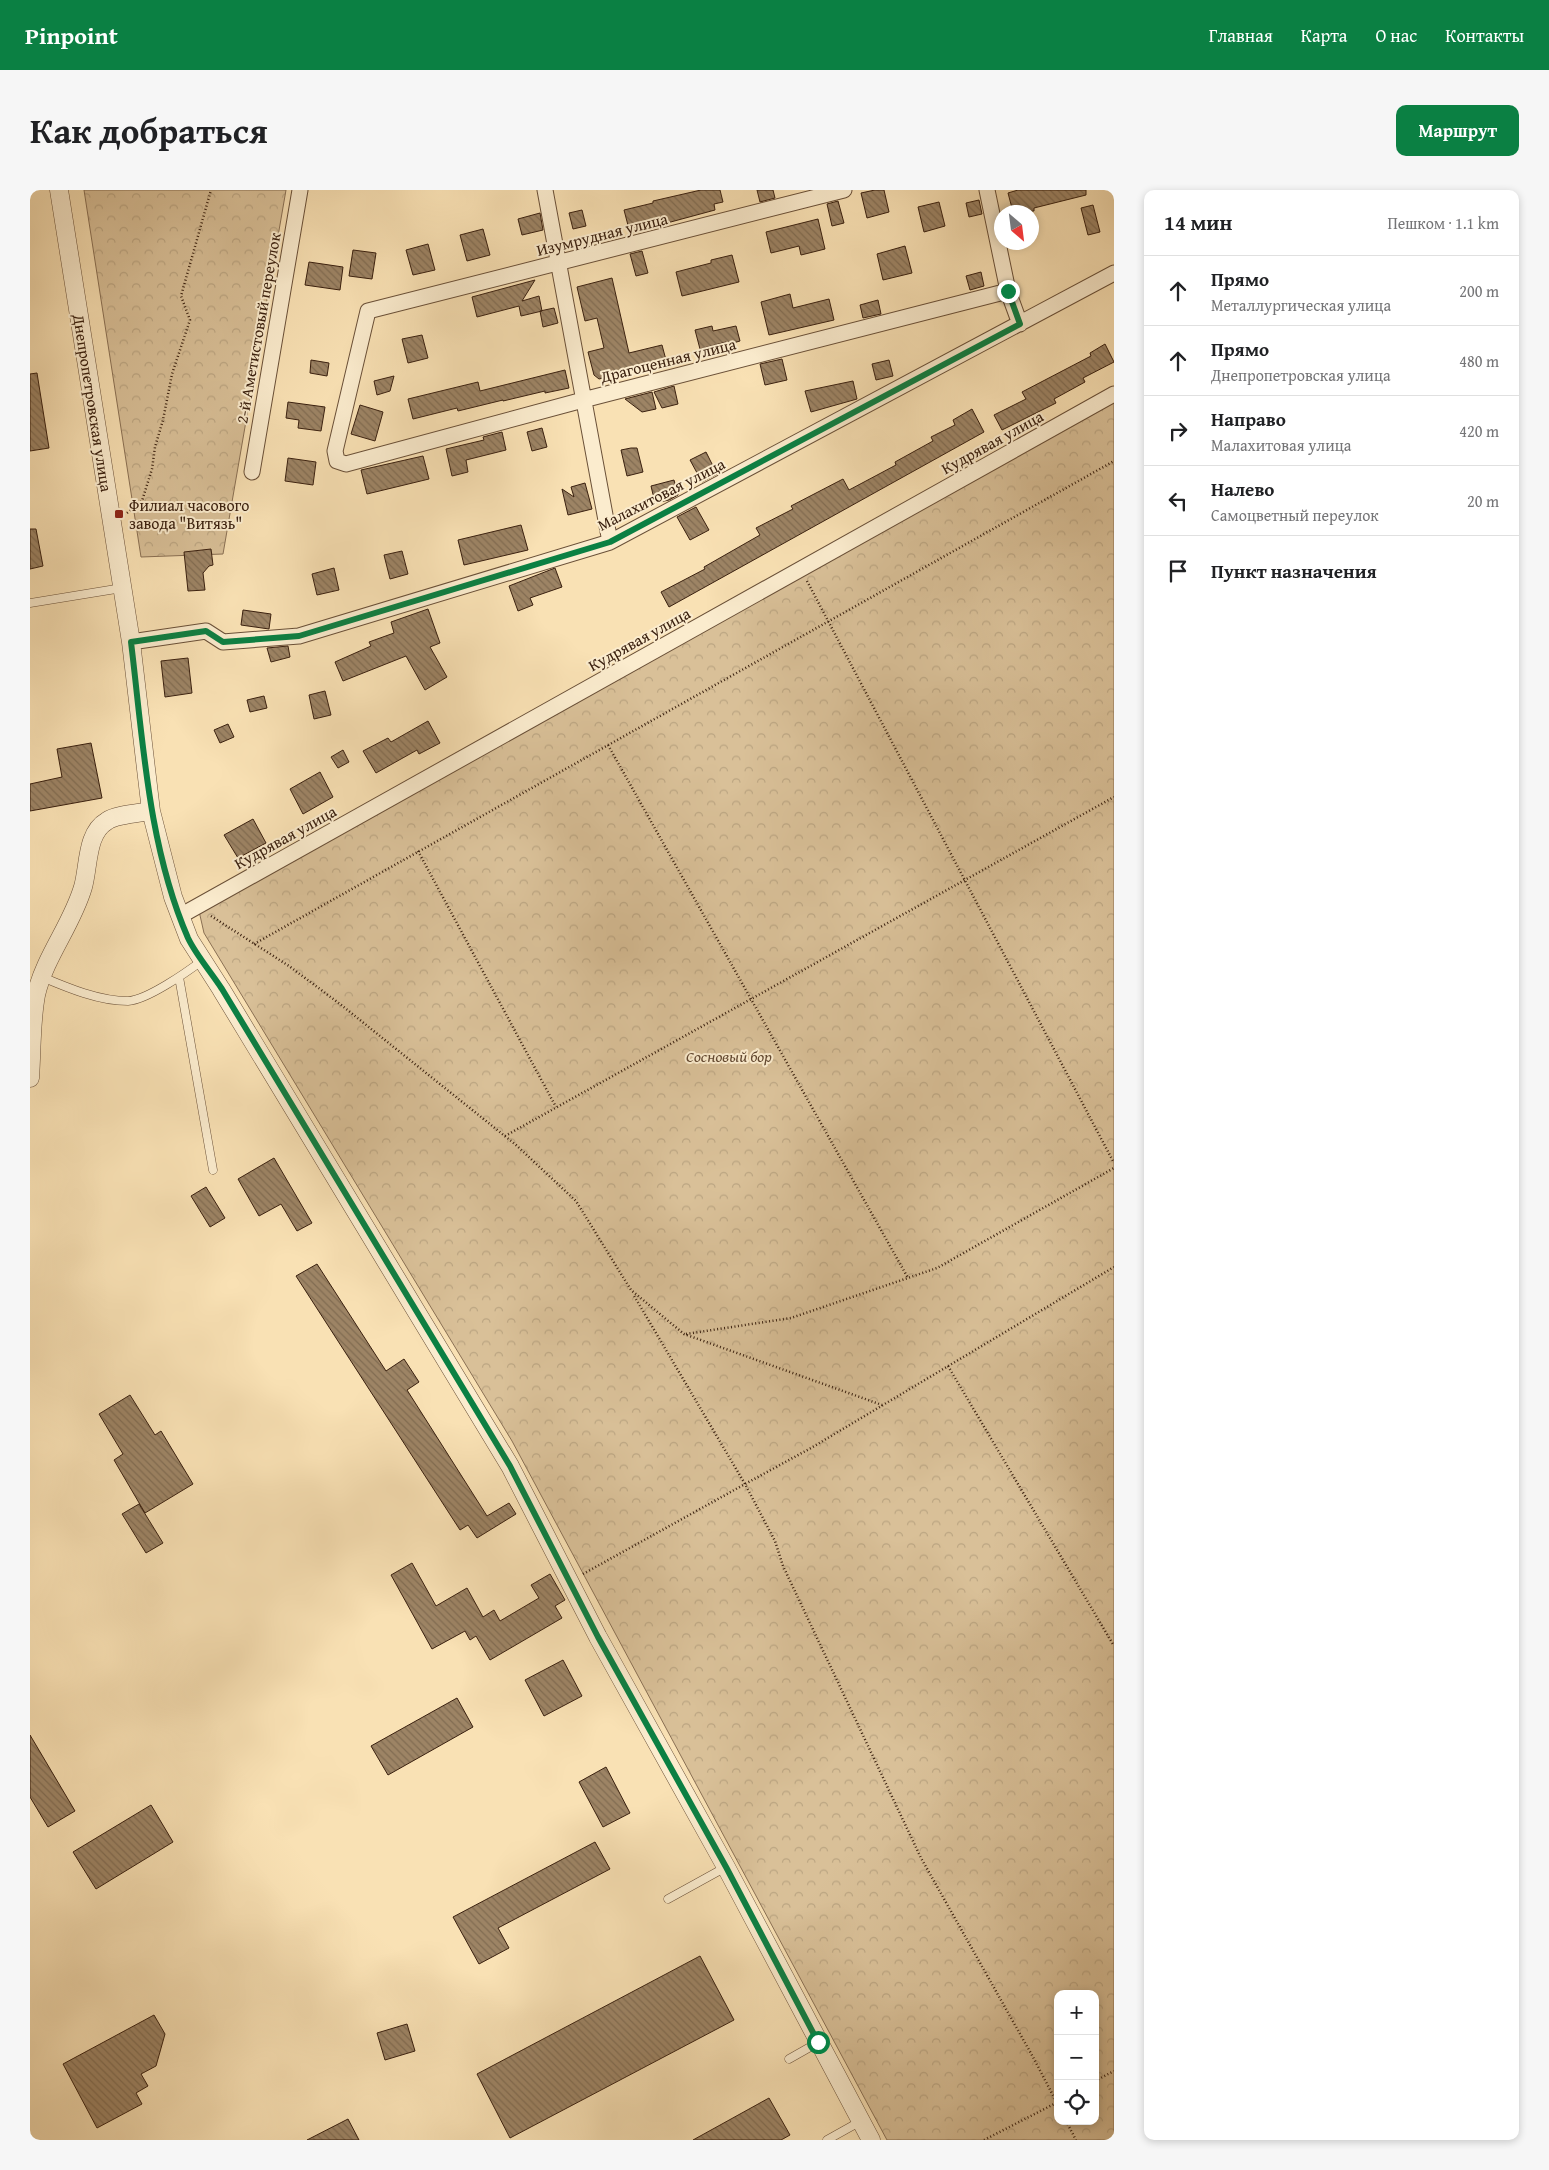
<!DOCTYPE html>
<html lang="ru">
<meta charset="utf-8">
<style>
body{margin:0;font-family:"Gentium Book Plus",serif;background:#f6f6f6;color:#202124}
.controls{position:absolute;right:15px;bottom:15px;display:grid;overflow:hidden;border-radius:10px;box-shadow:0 2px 8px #0003}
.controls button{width:45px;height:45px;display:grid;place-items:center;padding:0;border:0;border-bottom:1px solid #e0e0e0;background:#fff;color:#202124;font:25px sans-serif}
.compass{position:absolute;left:964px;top:15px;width:45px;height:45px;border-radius:50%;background:#fff;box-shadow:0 2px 8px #0003;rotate:152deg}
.stop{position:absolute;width:15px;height:15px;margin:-11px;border:4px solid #0b8043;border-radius:50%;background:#fff}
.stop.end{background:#0b8043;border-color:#fff;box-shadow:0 1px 5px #0008}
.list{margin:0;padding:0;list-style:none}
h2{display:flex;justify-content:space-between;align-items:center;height:65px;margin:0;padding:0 20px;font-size:21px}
h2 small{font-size:16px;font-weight:400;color:#757577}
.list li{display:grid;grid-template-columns:32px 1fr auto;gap:15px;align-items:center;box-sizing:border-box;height:70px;padding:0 20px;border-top:1px solid #e0e0e0}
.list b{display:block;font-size:19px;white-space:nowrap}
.list p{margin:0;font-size:16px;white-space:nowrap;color:#757577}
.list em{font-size:16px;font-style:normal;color:#757577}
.icon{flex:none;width:28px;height:28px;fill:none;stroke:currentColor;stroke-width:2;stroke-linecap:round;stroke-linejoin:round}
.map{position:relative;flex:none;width:1084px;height:1950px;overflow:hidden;border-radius:10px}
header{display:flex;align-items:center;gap:30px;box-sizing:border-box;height:70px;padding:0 25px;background:#0b8043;color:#fff}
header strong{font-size:24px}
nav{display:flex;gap:28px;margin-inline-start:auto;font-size:18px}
.intro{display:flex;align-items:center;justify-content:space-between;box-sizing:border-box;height:120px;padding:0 30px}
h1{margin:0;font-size:35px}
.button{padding:12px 22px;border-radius:10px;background:#0b8043;color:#fff;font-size:18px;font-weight:700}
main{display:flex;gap:30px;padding:0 30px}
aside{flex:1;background:#fff;border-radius:10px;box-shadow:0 2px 8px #0003}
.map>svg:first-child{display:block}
</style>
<header>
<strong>Pinpoint</strong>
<nav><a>Главная</a><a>Карта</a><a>О нас</a><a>Контакты</a></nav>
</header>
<div class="intro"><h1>Как добраться</h1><a class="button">Маршрут</a></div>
<main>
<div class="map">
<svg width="1084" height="1950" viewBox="0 0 1084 1950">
<defs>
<pattern id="forest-crowns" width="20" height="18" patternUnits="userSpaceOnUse" patternTransform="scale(1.25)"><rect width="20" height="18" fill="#d9c098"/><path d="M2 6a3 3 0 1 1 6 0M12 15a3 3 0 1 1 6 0" fill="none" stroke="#bba582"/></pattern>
<pattern id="building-back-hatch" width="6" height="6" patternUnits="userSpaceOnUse" patternTransform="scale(1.25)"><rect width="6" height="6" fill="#9d8465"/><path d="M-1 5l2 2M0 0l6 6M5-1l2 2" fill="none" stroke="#816c52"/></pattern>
</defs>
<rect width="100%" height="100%" fill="#f9e1b4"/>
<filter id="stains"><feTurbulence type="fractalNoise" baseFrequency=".004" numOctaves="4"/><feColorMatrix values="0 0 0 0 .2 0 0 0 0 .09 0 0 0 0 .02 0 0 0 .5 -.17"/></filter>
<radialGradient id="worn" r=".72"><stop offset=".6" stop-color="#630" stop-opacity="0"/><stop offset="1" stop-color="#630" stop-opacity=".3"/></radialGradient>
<!-- forest -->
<path fill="url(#forest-crowns)" stroke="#8a7054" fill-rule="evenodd" d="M54,0H256L193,364L111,367Z
M1084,209V1950H857L482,1251L174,743L169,721ZM1028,1804H1065V1931H1028Z"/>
<!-- building -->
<path fill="url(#building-back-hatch)" stroke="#3a200f" d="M671,0H690L693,12L684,14L685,20L600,43L594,20L623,13V11Z
M727,0H743L745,8L730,12Z
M845,0H854L859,22L837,28L831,3Z
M988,0H1056V5L1004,18V21L983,22L978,3Z
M949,10L952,24L939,27L936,13Z
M808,11L814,33L802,36L797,14Z
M909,12L915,36L894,42L888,17Z
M1063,15L1070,42L1058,45L1051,18Z
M552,20L556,36L543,39L539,23Z
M510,23L513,40L492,45L488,29Z
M788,29L795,59L771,65L769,56L741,63L736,42Z
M453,39L460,65L437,71L430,45Z
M398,54L405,80L383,85L376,60Z
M875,56L882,83L853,90L847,64Z
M323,60L346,63L342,89L319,86Z
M612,61L618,83L606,86L600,64Z
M702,65L709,92L652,106L646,82L681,73V70Z
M279,72L313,77L310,100L275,95Z
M951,82L954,96L940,100L936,86Z
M582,88L599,163L632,155L636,170L580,183L581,186L569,189L564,185L558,162L574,158L567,128L555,131L547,97Z
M505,90L492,111L509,106L512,121L491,126L489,116L447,127L442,107Z
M760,104L763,118L799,109L804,130L739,145L731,112Z
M848,110L851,124L833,128L830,115Z
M524,118L528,133L513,137L510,121Z
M682,136L683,141L706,136L710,151L696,155V152L670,159L665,140Z
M392,145L398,168L378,173L372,149Z
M1075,154L1084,172L1053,188L1055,192L1024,209L1026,213L972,240L964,225L996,209L992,202L1061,166L1060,163Z
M752,169L757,190L735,195L730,174Z
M281,170L299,173L297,186L280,183Z
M859,170L863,186L846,190L842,174Z
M535,180L539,198L515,203V201L473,211V210L428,221L427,218L383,229L378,209L448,192L450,201Z
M7,183L19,258L0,261V184Z
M364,186L360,201L347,205L344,191Z
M823,191L827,209L781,222L775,201Z
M644,196L648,214L632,218L624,202Z
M622,202L626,219L612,222L595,209Z
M258,212L295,217L291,241L268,238L269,230L256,228Z
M330,215L353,222L345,251L321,244Z
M942,219L954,242L639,417L631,402L675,379L674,377L730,345L726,338L763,319L761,316L813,289L819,300L866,275L865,272L903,251L901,247L925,235L923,230Z
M512,238L517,257L502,261L497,242Z
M472,242L476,260L436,270L438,282L422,286L416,259L454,250L453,247Z
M601,258H607L613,282L597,286L591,260Z
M676,262L687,284L672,292L660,270Z
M393,266L399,289L337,304L331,280Z
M258,268L286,272L283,295L255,291Z
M644,290L648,305L639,310L625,313L621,296Z
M555,293L562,319L538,325L532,299L544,307L541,297Z
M666,317L679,340L660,350L647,327Z
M491,335L498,360L434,375L428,350Z
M0,339H6L13,376L0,379Z
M181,359L183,375L179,376L173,383L175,400L158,401L154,362Z
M372,361L378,384L360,389L354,365Z
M304,378L309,400L287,405L282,384Z
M525,378L532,397L500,408L503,415L488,421L479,396Z
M398,419L410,453L400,457L417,487L395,500L376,466L313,491L305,472L341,456L339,452L364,443L361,432Z
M213,420L241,424L239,439L211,435Z
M258,456L260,467L241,472L237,458Z
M158,468L162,503L135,507L131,471Z
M295,501L301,525L284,529L279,505Z
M234,506L237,518L220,522L217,510Z
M398,531L410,553L389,564L387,560L346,583L333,561L358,548L361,552Z
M198,534L204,547L190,553L184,540Z
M61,553L72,608L0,621V594L32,587L27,559Z
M313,560L319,572L308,578L301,567Z
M290,582L303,607L273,624L260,599Z
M223,629L236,653L208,668L194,645Z
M244,968L282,1033L267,1041L251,1014L229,1026L208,989Z
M176,997L195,1028L180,1037L161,1006Z
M287,1074L356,1181L374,1169L389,1192L377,1200L457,1326L479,1313L486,1324L447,1348L438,1335L430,1340L266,1086Z
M100,1205L125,1245L131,1241L163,1294L115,1323L84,1270L93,1264L69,1224Z
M109,1314L133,1353L116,1363L92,1324Z
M382,1373L406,1416L437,1398L453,1427L464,1420L470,1431L509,1408L501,1395L520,1384L535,1410L525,1416L532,1428L460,1470L446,1446L440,1450L435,1441L402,1459L361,1385Z
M533,1470L552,1506L514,1526L495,1490Z
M427,1508L443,1537L358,1585L341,1556Z
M0,1545L45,1621L18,1637L0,1607Z
M576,1577L600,1623L573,1637L549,1592Z
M121,1615L143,1652L66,1699L43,1662Z
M565,1652L580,1679L468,1738L479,1758L449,1774L423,1727Z
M670,1766L704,1830L480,1948L447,1884Z
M124,1825L135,1844L126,1876L111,1884L118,1896L106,1903L112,1914L67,1938L33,1874Z
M377,1834L385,1861L355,1870L347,1843Z
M739,1908L760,1945L751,1950H663Z
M318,1929L329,1950H277Z"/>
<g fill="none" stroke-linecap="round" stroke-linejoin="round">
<!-- service casing -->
<g stroke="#6a5038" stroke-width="9">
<path id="service" d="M0,413L92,398
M12,787C38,798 69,811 98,811C117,810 157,782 173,770
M149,787L183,980
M638,1709L696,1677
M759,1869L789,1852
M797,1950L831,1931"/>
</g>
<!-- minor casing -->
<g stroke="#6a5038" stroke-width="17">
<path id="minor" d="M515,0L580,352
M814,0L338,121L305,261L307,271L316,274L553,210L978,101
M957,0L978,101L990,134
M222,282L270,0
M101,452L176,441L193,452L269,446L580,352L1084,83
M150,726L1084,204"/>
</g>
<!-- tertiary casing -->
<g stroke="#6a5038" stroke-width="19">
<path id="tertiary" d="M29,0L101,452L121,621L143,707L159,749L191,799L480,1276L568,1447L696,1677L841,1950
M0,888C2,860 1,832 6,805C15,766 42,735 53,697C59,676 56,643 77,631C85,625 110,623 121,621"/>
</g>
<!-- path -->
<path stroke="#3a200f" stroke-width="2.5" stroke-dasharray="1 2.5" stroke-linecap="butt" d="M97,323L112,311L122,279L125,257L133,230L142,184L160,130L151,106L181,0
M777,391L1084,973
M578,555L878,1088
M388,661L526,917
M181,726L259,776L310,814L486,955L546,1011L601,1100L654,1144L852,1215
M224,754L1084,271
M475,946L1084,607
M656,1144L761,1128L907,1078L1084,978
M918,1176L1084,1456
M553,1384L715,1294L603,1104
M1065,1891L1084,1881
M1028,1915L1003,1867L891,1668L753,1376L745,1351L715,1294L781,1258L1084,1077
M1036,1931L1046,1950
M954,1950L1026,1913"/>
<!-- service -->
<use href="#service" stroke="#fbecce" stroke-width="8"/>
<!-- minor -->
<use href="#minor" stroke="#fbecce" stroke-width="15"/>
<!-- tertiary -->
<use href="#tertiary" stroke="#fbecce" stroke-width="18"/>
</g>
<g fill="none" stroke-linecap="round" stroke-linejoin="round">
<!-- route -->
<path stroke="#0b8043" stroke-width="6" d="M788,1852L696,1677L568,1447L480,1276L192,799C181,782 166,765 158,748C118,656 113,550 101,452L176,441L193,452L269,446L580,352L990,134L978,101"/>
</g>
<!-- markers -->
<rect fill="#8f2418" stroke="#fbecce" stroke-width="2" x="84" y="319" width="10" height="10" rx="2.5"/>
<g text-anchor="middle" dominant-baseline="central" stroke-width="4" stroke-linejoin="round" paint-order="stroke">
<!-- street labels -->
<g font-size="16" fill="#3a200f" stroke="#fbecce">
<text transform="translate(572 44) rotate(-14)">Изумрудная улица</text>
<text transform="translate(228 138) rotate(-80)">2-й Аметистовый переулок</text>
<text transform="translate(638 170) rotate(-14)">Драгоценная улица</text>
<text transform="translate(63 213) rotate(81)">Днепропетровская улица</text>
<text transform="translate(962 252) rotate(-29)">Кудрявая улица</text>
<text transform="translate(631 304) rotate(-27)">Малахитовая улица</text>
<text transform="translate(609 449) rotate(-29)">Кудрявая улица</text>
<text transform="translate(255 647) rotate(-29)">Кудрявая улица</text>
</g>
<!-- poi labels -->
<g font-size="16" fill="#3a200f" stroke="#fbecce" text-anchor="start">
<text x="99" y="315">Филиал часового<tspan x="99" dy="18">завода "Витязь"</tspan></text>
</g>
<!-- park labels -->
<g font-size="16" font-style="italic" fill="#624831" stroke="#fbecce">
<text x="699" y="866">Сосновый бор</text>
</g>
</g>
<rect width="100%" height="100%" filter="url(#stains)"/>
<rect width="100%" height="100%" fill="url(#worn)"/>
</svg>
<div class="controls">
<button>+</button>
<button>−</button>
<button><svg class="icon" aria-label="locate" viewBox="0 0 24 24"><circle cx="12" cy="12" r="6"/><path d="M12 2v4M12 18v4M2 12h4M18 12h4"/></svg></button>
</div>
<svg class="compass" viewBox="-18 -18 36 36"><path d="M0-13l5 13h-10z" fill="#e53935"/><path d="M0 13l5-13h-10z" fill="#757577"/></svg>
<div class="stop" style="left:788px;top:1852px"></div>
<div class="stop end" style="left:978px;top:101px"></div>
</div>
<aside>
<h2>14 мин<small>Пешком · 1.1 km</small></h2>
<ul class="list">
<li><svg class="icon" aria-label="ahead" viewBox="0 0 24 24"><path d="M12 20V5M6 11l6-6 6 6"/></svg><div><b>Прямо</b><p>Металлургическая улица</p></div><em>200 m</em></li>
<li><svg class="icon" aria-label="ahead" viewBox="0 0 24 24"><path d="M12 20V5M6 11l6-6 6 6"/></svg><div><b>Прямо</b><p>Днепропетровская улица</p></div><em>480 m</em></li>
<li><svg class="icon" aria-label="right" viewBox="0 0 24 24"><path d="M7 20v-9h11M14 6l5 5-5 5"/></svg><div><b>Направо</b><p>Малахитовая улица</p></div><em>420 m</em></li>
<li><svg class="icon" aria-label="left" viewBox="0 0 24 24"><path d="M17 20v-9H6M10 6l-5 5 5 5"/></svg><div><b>Налево</b><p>Самоцветный переулок</p></div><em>20 m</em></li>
<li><svg class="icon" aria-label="arrive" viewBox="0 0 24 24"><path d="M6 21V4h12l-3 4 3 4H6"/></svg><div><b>Пункт назначения</b></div></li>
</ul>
</aside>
</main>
